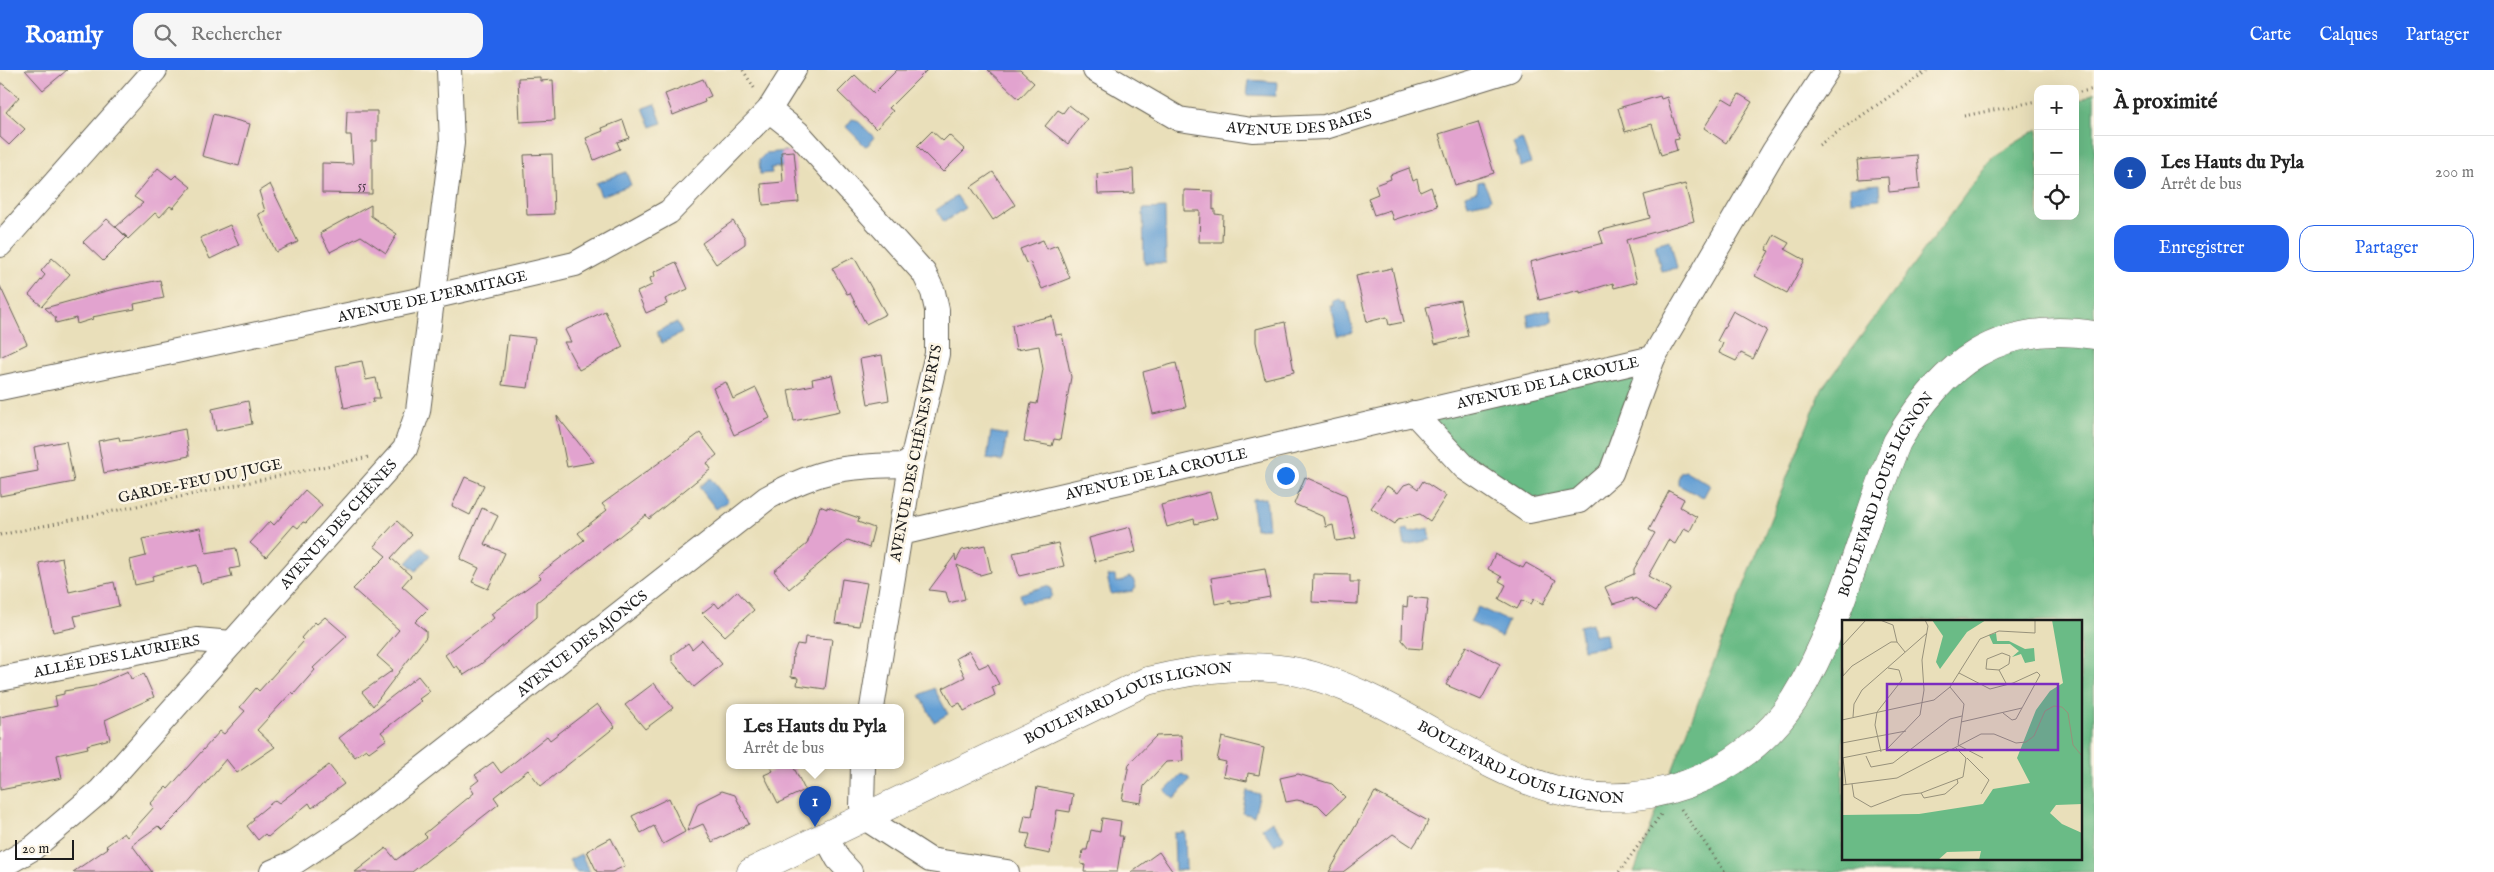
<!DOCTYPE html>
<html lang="fr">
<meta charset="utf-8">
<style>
body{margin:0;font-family:"IM FELL English",serif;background:#f6f6f6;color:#222}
.controls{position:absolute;right:15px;top:15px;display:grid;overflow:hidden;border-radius:10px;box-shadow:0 5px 20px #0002}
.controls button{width:45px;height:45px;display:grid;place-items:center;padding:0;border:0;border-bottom:1px solid #e0e0e0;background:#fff;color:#222;font:25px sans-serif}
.scale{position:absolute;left:15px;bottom:12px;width:59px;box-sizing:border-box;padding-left:5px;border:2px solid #1c1c1c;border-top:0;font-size:14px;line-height:18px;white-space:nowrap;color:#1c1c1c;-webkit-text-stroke:4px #fcf5e5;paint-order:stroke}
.you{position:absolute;left:1285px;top:405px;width:18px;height:18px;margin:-12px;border:4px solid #fff;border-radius:50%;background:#1a73e8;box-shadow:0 0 0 8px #1a73e833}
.badge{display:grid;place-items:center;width:32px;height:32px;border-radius:50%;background:#2563eb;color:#fff;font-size:16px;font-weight:700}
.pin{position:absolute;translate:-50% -41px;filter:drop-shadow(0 1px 2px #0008)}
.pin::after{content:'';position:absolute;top:26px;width:18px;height:15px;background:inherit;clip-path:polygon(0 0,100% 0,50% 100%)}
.popup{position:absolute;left:726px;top:634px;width:178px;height:65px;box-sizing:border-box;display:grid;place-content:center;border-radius:10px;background:#fff;filter:drop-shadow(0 1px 4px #0005);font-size:16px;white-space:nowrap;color:#767676}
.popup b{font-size:19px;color:#222}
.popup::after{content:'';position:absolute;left:50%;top:100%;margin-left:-10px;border:10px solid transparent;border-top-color:#fff}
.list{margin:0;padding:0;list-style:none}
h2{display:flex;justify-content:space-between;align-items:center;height:65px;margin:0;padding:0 20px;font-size:21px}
h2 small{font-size:16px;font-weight:400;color:#767676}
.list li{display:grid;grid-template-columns:32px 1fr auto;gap:15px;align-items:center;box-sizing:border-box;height:75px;padding:0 20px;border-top:1px solid #e0e0e0}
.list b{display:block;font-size:19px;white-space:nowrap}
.list p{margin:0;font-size:16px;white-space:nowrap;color:#767676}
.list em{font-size:16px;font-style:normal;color:#767676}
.actions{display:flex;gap:10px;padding:15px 20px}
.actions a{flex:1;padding:11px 0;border:1px solid #2563eb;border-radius:15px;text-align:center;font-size:18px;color:#2563eb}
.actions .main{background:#2563eb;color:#fff}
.icon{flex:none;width:28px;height:28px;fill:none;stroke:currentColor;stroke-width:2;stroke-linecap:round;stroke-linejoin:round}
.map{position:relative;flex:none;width:2094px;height:802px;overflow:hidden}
header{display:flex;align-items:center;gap:30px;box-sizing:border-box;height:70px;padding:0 25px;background:#2563eb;color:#fff}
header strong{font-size:24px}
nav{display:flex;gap:28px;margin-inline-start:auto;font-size:18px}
.search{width:350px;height:45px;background:#f6f6f6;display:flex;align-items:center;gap:12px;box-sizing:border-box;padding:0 18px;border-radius:15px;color:#767676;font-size:19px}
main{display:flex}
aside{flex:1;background:#fff}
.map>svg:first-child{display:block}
</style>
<header>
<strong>Roamly</strong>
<div class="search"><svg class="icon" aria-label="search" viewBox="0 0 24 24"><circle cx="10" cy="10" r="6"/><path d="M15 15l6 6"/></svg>Rechercher</div>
<nav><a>Carte</a><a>Calques</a><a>Partager</a></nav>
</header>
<main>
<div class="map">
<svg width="2094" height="802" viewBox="0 0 2094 802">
<rect width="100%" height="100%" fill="#fcf5e5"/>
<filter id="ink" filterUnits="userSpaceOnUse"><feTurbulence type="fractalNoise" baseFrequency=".02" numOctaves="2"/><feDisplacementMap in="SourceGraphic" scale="10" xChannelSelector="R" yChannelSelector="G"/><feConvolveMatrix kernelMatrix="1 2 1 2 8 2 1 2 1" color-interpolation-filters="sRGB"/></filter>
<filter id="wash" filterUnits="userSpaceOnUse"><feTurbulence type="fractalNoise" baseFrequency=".0096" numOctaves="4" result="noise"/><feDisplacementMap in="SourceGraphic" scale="20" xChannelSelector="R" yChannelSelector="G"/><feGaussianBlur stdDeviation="1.12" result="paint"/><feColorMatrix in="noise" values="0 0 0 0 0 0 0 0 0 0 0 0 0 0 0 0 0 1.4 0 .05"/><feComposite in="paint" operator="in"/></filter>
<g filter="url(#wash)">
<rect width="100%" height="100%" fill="#e9dfba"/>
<!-- forest -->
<path fill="#6abb86" stroke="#436c51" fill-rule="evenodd" d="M2094,22V802H1634L1702,622L1822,319L1993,87L2038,59V146H2075V34ZM1843,551H2080V788H1843Z
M1652,289L1610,403L1579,429L1529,440L1417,344Z"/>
<!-- water -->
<path fill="#639fd4" stroke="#405e78" d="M1249,10L1277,12L1276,26L1247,25Z
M655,34L662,53L651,57L643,38Z
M852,49L857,50L874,67L868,75L865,76L846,57Z
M1522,69L1531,93L1521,97L1513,73Z
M786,81L788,96L771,98L772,103L760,104L759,90L766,83Z
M626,102L631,115L601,126L596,113Z
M1483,111L1491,128L1489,131L1468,135L1465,125L1477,121L1478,112Z
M1879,114L1880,129L1851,131L1850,117Z
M957,126L965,138L944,152L936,140Z
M1165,138L1166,193H1144L1143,139Z
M1670,170L1677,198L1661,201L1655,174Z
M1340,229L1342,233L1346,232L1353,262L1338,266L1331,236H1334L1333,231Z
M1550,239L1553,252L1529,257L1527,245Z
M677,252L682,263L662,273L656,262Z
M991,362L1007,365L1002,391L987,389Z
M1686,401L1710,415L1703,428L1678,415V409L1681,402Z
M710,408L728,431L716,439L699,417Z
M1266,428L1269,458L1255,459L1252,429Z
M1429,458L1431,470L1405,475L1402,460L1408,459L1409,462Z
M421,477L430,485L416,501L407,493Z
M1107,506H1115L1116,512H1121L1129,507L1133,509L1136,517L1133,521L1111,524Z
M1046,516L1051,518L1052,525L1049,529L1022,532L1020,524Z
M1478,537L1508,551L1501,567L1470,552Z
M1592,553L1594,565L1606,564L1608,576L1583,580L1579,556Z
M934,618L948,644L934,652L920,625Z
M1182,704L1189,708V712L1174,729L1165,721Z
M1247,721L1260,724L1254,746L1242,743Z
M1272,751L1284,767L1283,770L1274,775L1262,758Z
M1185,762L1186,800L1175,801L1174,763Z
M581,784L590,802H576L569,790Z"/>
<g id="blocks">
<!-- building -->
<path fill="#e2a3cf" d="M25,0H67L43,20Z
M897,0H927L889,38L893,41L876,59L838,22L855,5L874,23Z
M988,0H1020L1034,13L1019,29Z
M540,7V11L553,10L555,50L520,52L518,8Z
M703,9L711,26L704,29L705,32L673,45L665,24Z
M0,12L19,27L6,42L25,59L9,75L0,67Z
M1739,24L1752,32L1726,73L1704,58L1723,28L1733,34Z
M1660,26L1661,29L1667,27L1679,69L1674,70L1677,80L1661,85L1652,54L1625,62L1618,38Z
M1069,35L1087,49L1068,74L1045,56L1058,40L1063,43Z
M347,41H377V71H372V124L322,123V93L353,94L351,65H346Z
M213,44L250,54L239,96L202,86Z
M623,50L629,68L617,72L620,79L594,90L586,68L603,61L602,58Z
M1478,52L1494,103L1455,115L1439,64Z
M932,61L943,71L949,65L965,80L943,102L917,76Z
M794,81L799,132L763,135L761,114L783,112L781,82Z
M552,84L554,144L527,145L524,85Z
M1917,85L1920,119L1889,122L1888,107L1859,109L1857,90Z
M158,98L172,109L176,105L191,117L173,138L170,136L160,147L155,143L128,169L116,157L143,133L134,127Z
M1409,98L1413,111L1417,109L1420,122L1431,117L1437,136L1393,150L1390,140L1374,145L1368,128L1378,124L1375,115L1391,109L1390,105Z
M1133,99L1134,123L1098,124L1097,104Z
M993,102L1015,135L993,150L971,117Z
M270,114L298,172L276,182L258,144L265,141L259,121Z
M1685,114L1694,151L1626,170L1637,212L1614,218L1613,213L1580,223V220L1539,230L1530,192L1603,173L1599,161L1650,148L1644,125Z
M1184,120L1213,121V140L1215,139V144L1223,145L1222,172H1199L1200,141H1184Z
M371,135V146L397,164L386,183L361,166L330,182L320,163Z
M107,149L127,167L103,191L83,172Z
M733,151L745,168V174L716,194L702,173Z
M230,155L239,175L210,189L200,168Z
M1774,165L1789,173L1785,179L1805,190L1787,223L1755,206L1769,181L1766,180Z
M1043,170L1047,179L1057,175L1070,208L1042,219L1030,192L1026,193L1020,179Z
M854,187L886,244L866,254L850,223L847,224L832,198Z
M52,188L70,204L42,236L29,225L45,205L41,201Z
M676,192L688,219L665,229L667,234L646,243L637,222L652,215L650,208L655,206L654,202Z
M1392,198L1404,252L1389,255L1387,247L1367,252L1356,206Z
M160,210L164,228L134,234L135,239L92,247L93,249L77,254L76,248L56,253L55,247L45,238L110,220Z
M0,216L27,274L0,287Z
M1460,230L1468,266L1435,274L1426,237Z
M605,241L623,277L579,300L564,272H571L565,260Z
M1733,241L1767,260L1753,289L1741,283L1736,291L1719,283L1723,273L1717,271Z
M1052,246L1056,265L1062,264L1071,307L1060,370L1054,369L1052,376L1024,371L1031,333L1037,334L1043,299L1039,276L1016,280L1012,255Z
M1285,252L1294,302L1265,309L1256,272V259Z
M508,265L535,268L528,318L502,315Z
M882,285L889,330L868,334L860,289Z
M362,291L366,310L376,308L380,328H373L374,332L344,338L336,296Z
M1176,293L1186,337L1153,344L1143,302Z
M832,305L840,341L794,351L788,320L813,315L812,309Z
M726,312L733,329L756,318L770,348L734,365L713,318Z
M248,331L252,354L216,361L212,339Z
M557,346L594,392L567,397Z
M185,359L189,386L104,403L98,371L119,367L120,371L132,370Z
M700,363L717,385L707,393L711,399L649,449L646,445L537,532V547L481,594L464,605L457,596L454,598L445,585L494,548L491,544L541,508L538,505L584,470L578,463L607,440L602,434Z
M66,371L74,412L0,426V408L38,401L34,377Z
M465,407L484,415L470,445L452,436Z
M1305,407L1346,425L1356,468L1336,471L1333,455L1326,457L1324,447L1294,434Z
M1423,411L1446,426L1430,451L1420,444L1398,449L1395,454L1371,438L1387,416L1398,423L1404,415L1410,413L1418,419Z
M305,420L322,435L306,453L303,452L298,458L294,455L266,487L250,473L270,451L274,455Z
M1669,421L1684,429L1680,437L1697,447L1690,461L1684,458L1675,474L1668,470L1648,506L1671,519L1656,541L1635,528L1633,531V528L1613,534L1605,517L1634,504V499L1655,463L1649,460Z
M1210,422L1217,448L1195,454L1194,449L1167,457L1161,435Z
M820,436L827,439V437L859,448L858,452L874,458L869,478L848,470L789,519L774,501L807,474Z
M482,438L498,446L484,474L505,483L488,519L472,512L479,498L460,489Z
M397,451L412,465L391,488L411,506L402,516L428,539L415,552L426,561V567L373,636L362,622L393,600L377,586L399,560L353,519L386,486L374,476Z
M1130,457L1136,482L1095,492L1089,468Z
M200,458L206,483L236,478L240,497L230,499L232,507L201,514L197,495L166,502L152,506L153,511L135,515L130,490L146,486L142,469Z
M1058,473L1064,496L1019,506L1013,483Z
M985,475L991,502L980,505L957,495L965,529L949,533L946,522L929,520L955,485L956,491L962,480Z
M1495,484L1523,498L1526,493L1556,510L1543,534L1534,529L1531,534L1522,530L1517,539L1499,529L1506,515L1499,511L1502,507L1488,499Z
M62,488L69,522L114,512L119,536L74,546L77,557L53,562L39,493Z
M1265,499L1270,527L1231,534V531L1215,534L1211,508Z
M1313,504L1350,505V512H1359L1358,534L1312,532Z
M842,509L867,513L859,556L835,553Z
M737,521L754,540L725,566L702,543L715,533L719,538Z
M1408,527L1428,529L1422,579L1409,578L1402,570L1403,536L1407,537Z
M325,547L347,566L313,598L315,600L294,624L292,622L257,660L275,677L237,703L226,689L186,736L162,760L158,756L132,775L152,802H73L108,778L106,776L124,763L127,767L154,737L150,734L166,717L168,719L220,661L224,664L245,641L240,637L256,618L259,621L304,571L301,568L307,561L315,552L317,554Z
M805,567L832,569L825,619L797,615L798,608L791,607L793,585L797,574L804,575Z
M702,570L722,594L694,617L672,591V585L688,573L692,579Z
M1466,576L1500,594L1481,630L1446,615Z
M969,581L979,598L988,594L999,614L992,617L995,625L964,641L960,633L953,636L943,618L965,607L956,588Z
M128,601L131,609L144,604L154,627L105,650L110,669L87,675L88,678L57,685L62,708L0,720V647L57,636L55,626L64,624V621L94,616Z
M418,606L430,621L419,629L421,631L381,662L387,669L369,682L366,679L355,687L339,668Z
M654,613L673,638L645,659L625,635Z
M597,634L615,657L541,716L528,700L494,727L499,734L412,802H355L386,778L396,790L427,767L424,764L474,723L470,717L479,710L475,705L493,692L501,703L547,666L550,670Z
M1181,665L1183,691L1166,692L1144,716L1141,733L1122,730L1129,694L1156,666Z
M1222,667L1264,678L1259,705L1248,703L1247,711L1223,706L1226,692L1217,690Z
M329,695L344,714L312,738L309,733L268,767L265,764L258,770L247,756L254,750L253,748L275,730L279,733Z
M770,696H793L805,720L778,733L764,705L773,701Z
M1298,704L1332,714L1345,727L1327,744L1318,735L1297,730L1286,732L1280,708Z
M1037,717L1073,724L1070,742L1057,740L1050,784L1026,779L1030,764L1021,763L1025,745L1032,746Z
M722,721L735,725L749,754L712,772L703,754L687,761L698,733Z
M1375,722L1428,751L1423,762L1413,777L1393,764L1343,802H1329Z
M669,728L685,762L663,774L654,756L641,763L632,746Z
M1102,748L1121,751L1119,766H1123L1117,802H1084L1085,795L1081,794L1083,780H1087L1091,760L1100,762Z
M611,768L625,796L612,802H597L587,781Z
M1159,782L1173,802H1131Z"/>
</g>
</g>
<g filter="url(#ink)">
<use href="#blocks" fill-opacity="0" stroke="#646053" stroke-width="1"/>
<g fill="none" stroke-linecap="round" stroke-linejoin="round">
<!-- minor casing -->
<g stroke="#646053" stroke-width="26">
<g id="minor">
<path id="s1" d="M1095,0L1179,49L1252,60L1325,57L1509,0"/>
<path d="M769,40L798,63L924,203L933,222L937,240V284L911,395L872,638"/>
<path d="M0,175L155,0"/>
<path id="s2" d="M0,318L419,230L575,194L669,142L769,40L794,0"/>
<path d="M1414,343L1465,398L1529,441L1579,431L1611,403L1653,288"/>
<path id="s3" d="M901,463L1653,288L1774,81L1827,0"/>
<path id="s4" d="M0,609L197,570L232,573"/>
<path d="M863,696L862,736L865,748L930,790L1007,802"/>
<path d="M825,765L838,789L850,802"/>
<path id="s5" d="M0,797L33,778L100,721L405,379L418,341L452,73L449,0"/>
<path id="s6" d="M272,802L295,792L348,757L767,428C823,397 849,396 911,395"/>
</g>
</g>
<!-- major casing -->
<g stroke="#646053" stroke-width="29">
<g id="major">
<path id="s7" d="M751,802L1147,611C1201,598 1259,590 1314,606C1446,646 1537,768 1687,714C1729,699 1770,668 1794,630C1843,551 1862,456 1897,372C1943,293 1998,250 2094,265"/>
</g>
</g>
<!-- path -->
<path stroke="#646053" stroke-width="3" stroke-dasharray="1 4" stroke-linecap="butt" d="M743,0L756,21
M2075,23L2094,19
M1964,46L2038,31
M1819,75L1928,0
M0,465L369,387
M1681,739L1725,802
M1619,802L1662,743"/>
<!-- minor -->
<use href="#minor" stroke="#fff" stroke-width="24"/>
<!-- major -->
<use href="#major" stroke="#fff" stroke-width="28"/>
</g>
</g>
<g text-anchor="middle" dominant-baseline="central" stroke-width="5" stroke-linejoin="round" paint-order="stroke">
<!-- number labels -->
<g font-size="12" fill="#4e3e49">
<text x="362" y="115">55</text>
</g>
<!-- street labels -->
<g font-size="15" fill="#1c1c1c" stroke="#fcf5e5">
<text stroke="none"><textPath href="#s1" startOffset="219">AVENUE DES BAIES</textPath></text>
<text stroke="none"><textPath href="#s2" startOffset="442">AVENUE DE L'ERMITAGE</textPath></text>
<text stroke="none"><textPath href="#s3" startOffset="664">AVENUE DE LA CROULE</textPath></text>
<text transform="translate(916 383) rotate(-79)">AVENUE DES CHÊNES VERTS</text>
<text stroke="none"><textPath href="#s3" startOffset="262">AVENUE DE LA CROULE</textPath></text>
<text transform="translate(200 411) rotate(-12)">GARDE-FEU DU JUGE</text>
<text stroke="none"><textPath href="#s7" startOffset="1374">BOULEVARD LOUIS LIGNON</textPath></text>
<text stroke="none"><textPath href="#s5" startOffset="484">AVENUE DES CHÊNES</textPath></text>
<text stroke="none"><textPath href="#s6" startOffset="386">AVENUE DES AJONCS</textPath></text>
<text stroke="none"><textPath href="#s4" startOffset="119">ALLÉE DES LAURIERS</textPath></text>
<text stroke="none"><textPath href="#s7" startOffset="415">BOULEVARD LOUIS LIGNON</textPath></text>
<text stroke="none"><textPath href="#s7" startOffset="835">BOULEVARD LOUIS LIGNON</textPath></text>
</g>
</g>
<!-- overview -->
<g transform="translate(1842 550)">
<rect width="240" height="240" fill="#e9dfba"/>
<path d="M90,0H144L125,12L98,49L94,42L101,16ZM210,0H240V184L214,185L208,193L220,204L240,213V240H137L139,231L105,232L96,240H0V195L77,194L141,184L151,169L188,163L175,138L194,90L208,71L221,63ZM154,13L155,21H167L183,29L192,28L193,41L183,43L179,34L170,37L177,31L168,24H151L147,15Z" fill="#6abb86"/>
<path fill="none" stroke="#97917b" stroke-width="1" d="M38,0L51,5L55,22M0,26L24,0M160,33L168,36L167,44L157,50L144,49L145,39ZM0,39L1,55M157,50L165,65M117,53L148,69L171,63L195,52L198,55L180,88L119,102M0,57L10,46L49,22H55L63,32M108,67L122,84L116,125L141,138M161,93L170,100L174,99L180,88M11,97L12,84L20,70L85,13M0,100L92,80L108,67L138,19L157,11L193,13V0M0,123L64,111M39,132L33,105L35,92L60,60L57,50L46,48M24,136L29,147L51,143L108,99L120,96M0,138L45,129L78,95L82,70L80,40L86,6L83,0M1,138L4,165M125,138L147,160L139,174M10,164L12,177L29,187L60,175L79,173L121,157L124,138L113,127M0,165L55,158L139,114H152L174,123L184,122L192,116L203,91L212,86L220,87L226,93L231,125L240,136M79,173L82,178L103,174L116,163L115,159"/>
<path fill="#7b2cbf" fill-opacity="0.15" stroke="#7b2cbf" stroke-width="2.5" d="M45,64H216V130H45Z"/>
<rect width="240" height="240" fill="none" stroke="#1c1c1c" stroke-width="2.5"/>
</g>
</svg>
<div class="controls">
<button>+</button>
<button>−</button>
<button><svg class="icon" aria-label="locate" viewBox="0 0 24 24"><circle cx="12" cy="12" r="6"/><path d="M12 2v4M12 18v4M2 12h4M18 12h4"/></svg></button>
</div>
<div class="scale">20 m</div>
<div class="you"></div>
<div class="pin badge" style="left:815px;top:757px;background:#1a4fb4">1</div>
<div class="popup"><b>Les Hauts du Pyla</b>Arrêt de bus</div>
</div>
<aside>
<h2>À proximité<small></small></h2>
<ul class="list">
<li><span class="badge" style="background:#1a4fb4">1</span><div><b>Les Hauts du Pyla</b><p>Arrêt de bus</p></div><em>200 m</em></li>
</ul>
<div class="actions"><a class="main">Enregistrer</a><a>Partager</a></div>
</aside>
</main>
